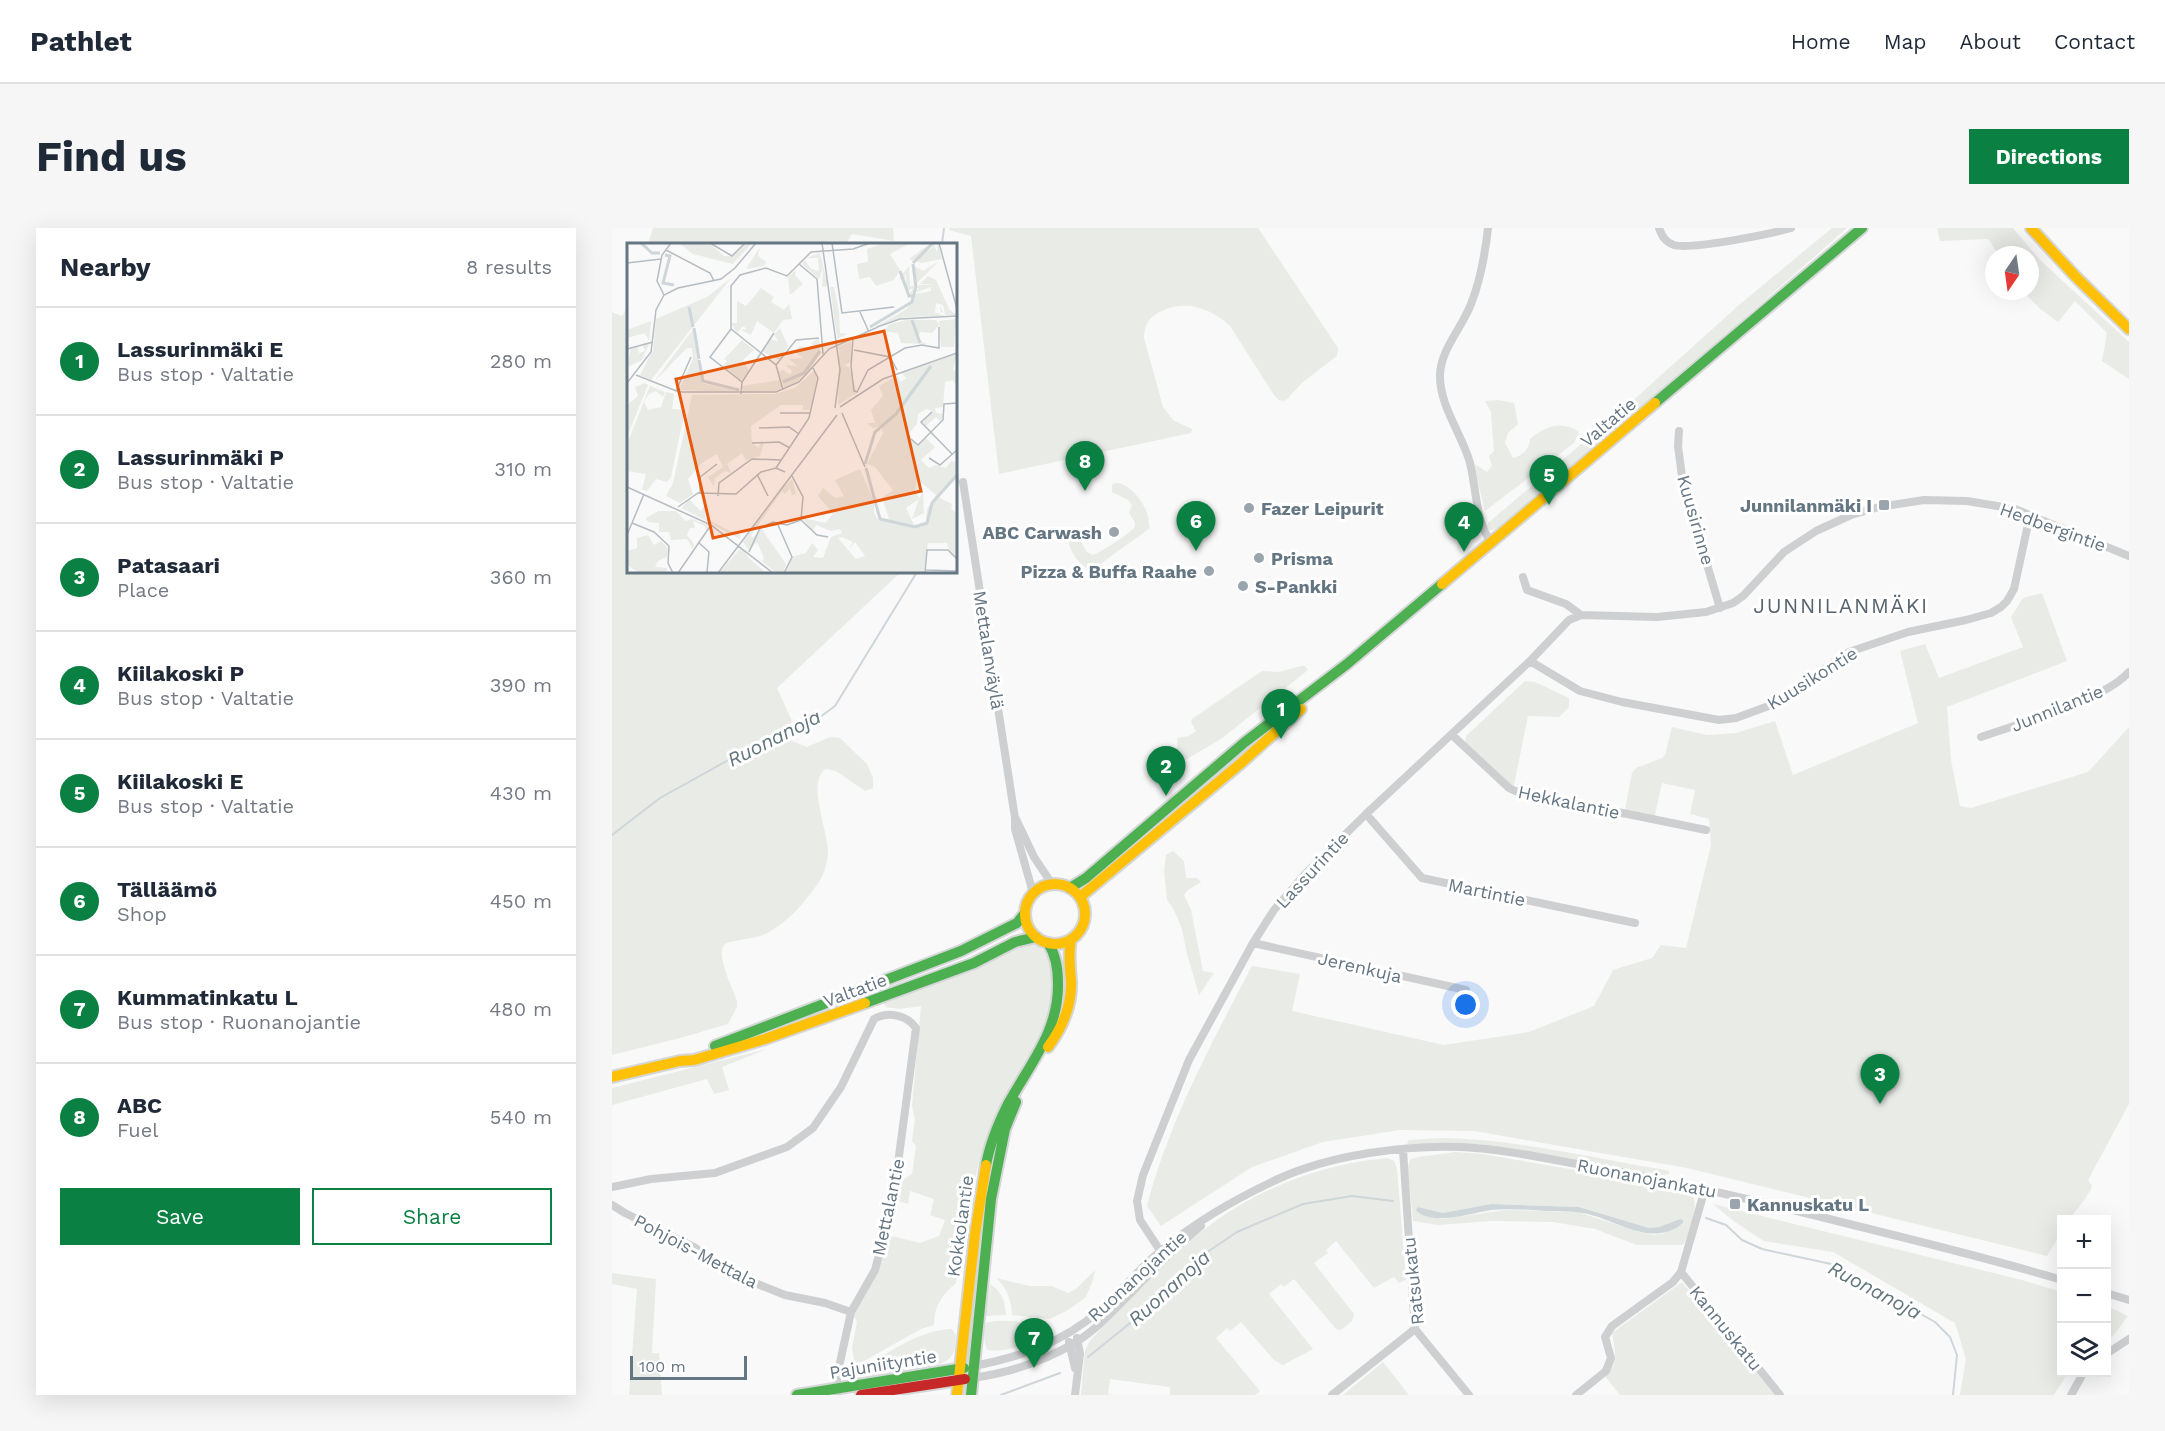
<!DOCTYPE html>
<meta charset="utf-8">
<style>
body{margin:0;font-family:"Work Sans",sans-serif;background:#f6f6f7;color:#1f2937}
.controls{position:absolute;right:18px;bottom:18px;display:grid;overflow:hidden;border-radius:0px;box-shadow:0 6px 24px #0002}
.controls button{width:54px;height:54px;display:grid;place-items:center;padding:0;border:0;border-bottom:2px solid #e0e1e3;background:#fff;color:#1f2937;font:30px sans-serif}
.compass{position:absolute;left:1373px;top:18px;width:54px;height:54px;border-radius:50%;background:#fff;box-shadow:0 6px 24px #0002;rotate:193deg}
.scale{position:absolute;left:18px;bottom:15px;width:117px;box-sizing:border-box;padding-left:6px;border:3px solid #657683;border-top:0;font-size:16px;line-height:21px;white-space:nowrap;color:#657683;-webkit-text-stroke:4px #fff;paint-order:stroke}
.you{position:absolute;left:854px;top:777px;width:21px;height:21px;margin:-15px;border:4px solid #fff;border-radius:50%;background:#1a73e8;box-shadow:0 0 0 9px #1a73e833}
.badge{display:grid;place-items:center;width:39px;height:39px;border-radius:50%;background:#0b8043;color:#fff;font-size:20px;font-weight:700}
.pin{position:absolute;translate:-50% -50px;filter:drop-shadow(0 2px 3px #0008)}
.pin::after{content:'';position:absolute;top:32px;width:21px;height:18px;background:inherit;clip-path:polygon(0 0,100% 0,50% 100%)}
.list{margin:0;padding:0;list-style:none}
h2{display:flex;justify-content:space-between;align-items:center;height:78px;margin:0;padding:0 24px;font-size:26px}
h2 small{font-size:20px;font-weight:400;color:#747a83}
.list li{display:grid;grid-template-columns:39px 1fr auto;gap:18px;align-items:center;box-sizing:border-box;height:108px;padding:0 24px;border-top:2px solid #e0e1e3}
.list b{display:block;font-size:22px;white-space:nowrap}
.list p{margin:0;font-size:20px;white-space:nowrap;color:#747a83}
.list em{font-size:20px;font-style:normal;color:#747a83}
.actions{display:flex;gap:12px;padding:18px 24px}
.actions a{flex:1;padding:14px 0;border:2px solid #0b8043;border-radius:0px;text-align:center;font-size:21px;color:#0b8043}
.actions .main{background:#0b8043;color:#fff}
.icon{flex:none;width:33px;height:33px;fill:none;stroke:currentColor;stroke-width:2;stroke-linecap:round;stroke-linejoin:round}
.map{position:relative;flex:none;width:1517px;height:1167px;overflow:hidden;border-radius:0px}
header{display:flex;align-items:center;gap:36px;box-sizing:border-box;height:84px;padding:0 30px;background:#fff;border-bottom:2px solid #e0e1e3}
header strong{font-size:28px}
nav{display:flex;gap:33px;margin-inline-start:auto;font-size:21px}
.intro{display:flex;align-items:center;justify-content:space-between;box-sizing:border-box;height:144px;padding:0 36px}
h1{margin:0;font-size:42px}
.button{padding:15px 27px;border-radius:0px;background:#0b8043;color:#fff;font-size:21px;font-weight:700}
main{display:flex;gap:36px;padding:0 36px}
aside{flex:1;background:#fff;border-radius:0px;box-shadow:0 6px 24px #0002}
.map>svg:first-child{display:block}
</style>
<header>
<strong>Pathlet</strong>
<nav><a>Home</a><a>Map</a><a>About</a><a>Contact</a></nav>
</header>
<div class="intro"><h1>Find us</h1><a class="button">Directions</a></div>
<main>
<aside>
<h2>Nearby<small>8 results</small></h2>
<ul class="list">
<li><span class="badge">1</span><div><b>Lassurinmäki E</b><p>Bus stop · Valtatie</p></div><em>280 m</em></li>
<li><span class="badge">2</span><div><b>Lassurinmäki P</b><p>Bus stop · Valtatie</p></div><em>310 m</em></li>
<li><span class="badge">3</span><div><b>Patasaari</b><p>Place</p></div><em>360 m</em></li>
<li><span class="badge">4</span><div><b>Kiilakoski P</b><p>Bus stop · Valtatie</p></div><em>390 m</em></li>
<li><span class="badge">5</span><div><b>Kiilakoski E</b><p>Bus stop · Valtatie</p></div><em>430 m</em></li>
<li><span class="badge">6</span><div><b>Tälläämö</b><p>Shop</p></div><em>450 m</em></li>
<li><span class="badge">7</span><div><b>Kummatinkatu L</b><p>Bus stop · Ruonanojantie</p></div><em>480 m</em></li>
<li><span class="badge">8</span><div><b>ABC</b><p>Fuel</p></div><em>540 m</em></li>
</ul>
<div class="actions"><a class="main">Save</a><a>Share</a></div>
</aside>
<div class="map">
<svg width="1517" height="1167" viewBox="0 0 1517 1167">
<rect width="100%" height="100%" fill="#f9f9f9"/>
<!-- green -->
<path fill="#e8ebe6" fill-rule="evenodd" d="M41,0H281L282,13L240,6L234,16H36Z
M338,0H646L726,120L725,128L691,154L675,171L672,173L667,172L662,167L618,98C600,81 575,72 552,82C538,88 533,94 532,110L551,179L561,192L580,201L579,205L387,246L359,8L337,2Z
M1220,0H1235L1129,93L885,300L881,302H876L874,300L876,295L1026,168L1127,77Z
M1325,0H1401L1428,32L1517,114V151L1490,133L1495,105L1463,73L1446,94L1427,80L1411,63H1418V27H1387L1376,11L1328,13Z
M16,78V344H289L165,460L180,493L172,510L195,519L218,509L228,510L255,536L261,550V560L253,563L224,543L214,541C194,552 216,604 216,624C216,633 212,646 207,654C193,674 174,697 151,707C143,711 116,712 112,717C104,728 121,761 125,773V779L116,796L68,810L0,827V84L10,88Z
M886,172L902,175L906,196L896,205L893,215L901,230C911,227 917,222 918,211C933,198 950,192 967,204L962,215L873,283L864,247L863,236L875,244L880,238L877,228L882,223L879,184L873,173Z
M503,255C517,255 530,271 535,285C537,290 536,295 538,300L480,342C467,339 456,321 456,308L462,306L465,308L475,324L481,327C489,324 520,305 523,298C524,293 519,289 517,285L520,277L516,272L500,264V257Z
M1430,365L1455,433L1335,479L1339,532L1348,578L1359,580L1476,544L1517,499V876L1476,952L1480,958C1475,971 1465,980 1458,991L1450,992L1449,1005L1435,1028L1075,940L862,903L788,902L711,914L640,939L549,998L535,978C557,893 600,814 640,738L688,746L680,783L832,817L917,804L982,778L1001,742L1040,730L1049,717L1074,720L1099,617L1097,591L1078,586L1083,562L1050,555L1042,591L1024,587L1013,582L1020,545L1024,540L1050,530L1053,527L1060,499L1095,507L1124,505L1163,493L1181,547L1306,495L1288,423L1313,416L1327,450L1411,419L1399,389L1411,370Z
M689,438H693L696,442L609,511L551,545L550,543C560,532 567,525 565,510L577,508L584,503L579,494L580,491L650,443L667,444Z
M913,453L923,454L957,470V479L947,489L916,488L901,562L853,516L854,508Z
M561,623L572,633L574,650H585L589,654L576,662L572,667L579,682L591,743L602,745L587,767L575,726L570,701L562,682L555,672L552,643L554,627Z
M419,716C437,721 442,734 442,751C442,810 411,835 386,883C380,895 375,909 371,921C358,965 348,1010 344,1055C330,1067 322,1078 322,1097L309,1101L243,1138L240,1119L245,1094L241,1086L264,1048L276,1007L308,1015L327,1008L333,992L318,987L322,971L298,963L296,976L286,973L289,953L300,946L304,918L300,913L303,891L300,878L309,778L288,781L274,779L271,774L405,718Z
M155,821L110,839L117,862L102,866L95,851L0,877V860Z
M829,910C902,911 976,929 1048,941L1057,943V946L1047,947L866,916H795L797,912Z
M842,924L870,926L1075,961C1091,973 1078,999 1073,1015L1070,1017H1025L983,1001L941,994L879,993L826,997L801,993L796,940L798,932C806,927 830,927 842,924ZM879,976L967,979L1037,1000L1047,999L1068,991L1071,996L1050,1006L1041,1007L1027,1004L966,984L894,982L830,991L813,988L805,983L806,979L831,985Z
M776,930L782,933L785,941L794,1052L787,1055L782,1049L762,1060L724,1013L714,1022L716,1025L702,1035L742,1086L740,1093L729,1102L724,1101L682,1051L672,1059L669,1056L657,1066L701,1121L671,1137L662,1132L629,1094L618,1103L615,1100L604,1110L648,1163L643,1167H558V1159L498,1151L496,1166L502,1167H469L473,1122L477,1114C516,1072 556,1028 602,994C652,958 715,935 776,930Z
M1101,976L1410,1052L1449,1064L1450,1144L1456,1145L1442,1167H1348L1354,1131L1343,1095L1221,1024L1152,1013L1123,994Z
M483,1042L481,1052L474,1069L456,1082L438,1091L400,1087C399,1071 396,1061 384,1050L417,1058H440L456,1065L464,1061Z
M0,1045L44,1051L40,1125H47L50,1167H17L25,1061L0,1056Z
M1070,1054L1163,1167H1008L993,1148C1007,1137 1003,1121 1000,1105Z
M378,1056C390,1064 393,1073 394,1087L373,1088Z
M1495,1078L1516,1088L1501,1108L1495,1112Z
M383,1093H401L432,1098L435,1102L436,1107C416,1115 397,1125 375,1122C372,1112 371,1105 374,1095Z
M340,1101L344,1107C343,1126 342,1131 323,1138L243,1151V1146C272,1128 304,1102 340,1101Z
M771,1134L797,1167H731Z"/>
<!-- water -->
<path fill="#ced6d9" d="M879,976L967,979L1037,1000L1047,999L1068,991L1071,992V995C1041,1020 1008,994 976,986C962,983 949,983 935,983C916,982 898,980 879,982C860,985 819,999 804,982L806,979L831,985Z"/>
<g fill="none" stroke-linecap="round" stroke-linejoin="round">
<!-- stream -->
<path stroke="#ced6d9" stroke-width="2" d="M330,16L332,0
M344,236L346,252L344,264
M0,607L48,570L120,530L204,492L223,478L305,344
M1094,990L1114,997L1130,1012L1150,1021L1219,1036L1323,1094L1338,1109L1345,1127L1341,1167
M476,1129L517,1096L582,1033L625,1004L691,976L740,968L781,973
M389,1167L448,1145"/>
<!-- fast casing -->
<g stroke="#d5d6d7" stroke-width="14">
<path id="fast" d="M1043,175L1250,0
M458,660L474,650L633,514L735,436L830,356
M253,775L362,735L403,714L424,709
M103,818L349,723L405,695L413,685
M374,937C378,915 386,896 396,876C418,836 447,803 446,755C446,741 444,727 436,715
M185,1167L352,1140
M359,1167L379,971L393,901L404,874"/>
</g>
<!-- slow casing -->
<g stroke="#d5d6d7" stroke-width="14">
<path id="slow" d="M1419,0L1464,49L1517,101
M830,356L1043,175
M413 686a30 30 0 1 1 60 0a30 30 0 1 1-60 0Z
M468,669L628,536L689,481
M436,819C450,800 460,778 459,753C458,739 456,726 459,711
M0,849L68,833L82,832L153,811L253,775
M345,1167L363,1006L374,937"/>
</g>
<!-- jam casing -->
<g stroke="#d5d6d7" stroke-width="14">
<path id="jam" d="M249,1167L353,1151"/>
</g>
<!-- street -->
<path stroke="#cecfd0" stroke-width="8" d="M876,0C873,27 869,51 859,76C850,100 828,122 828,148C828,179 850,206 858,235C864,259 864,295 879,314
M1047,0C1050,8 1053,14 1062,17C1079,22 1159,6 1179,0
M1067,203L1066,218L1071,256L1108,380
M351,254L403,590V601L421,665
M911,349L915,362L954,376L969,387L1045,389L1094,384L1121,375L1131,368L1172,324L1204,303L1239,287L1267,279L1312,272L1355,273L1403,281L1517,328
M918,433L968,463L1010,474L1107,492L1124,490L1162,476L1237,424L1296,404L1354,392L1379,385L1389,379L1395,373L1402,361L1418,287
M840,507L897,560L903,563L1094,602
M1369,509C1408,495 1491,473 1517,444
M754,586L810,650L1023,695
M404,591L422,629L440,656
M641,715L854,762
M791,922L803,1101L857,1167
M0,959L39,951L103,945L175,919L201,900L229,859L262,791C276,783 295,787 304,800L281,973L263,1042L239,1084L225,1148V1167
M1093,961L1069,1044L1168,1167
M0,977L13,985L82,1019L115,1042L143,1055L173,1067L213,1075L239,1084
M553,1030L528,992L525,973L531,947L577,832L641,715L662,682L694,645L754,586L918,433L957,392L969,387
M1494,1065L1517,1072
M457,1114L463,1140
M1494,1126L1517,1111
M362,1138C409,1129 452,1114 488,1082C510,1063 528,1039 551,1021C586,992 625,970 666,951C718,927 792,917 849,919C890,921 931,930 971,937C1044,950 1116,966 1189,984C1276,1006 1363,1026 1450,1052
M360,1150C396,1145 433,1133 464,1114C485,1101 502,1082 519,1065C541,1041 564,1019 589,998
M463,1167L468,1126L465,1110
M720,1167L803,1101
M964,1167L994,1143L999,1130L993,1109L1000,1098L1061,1054L1069,1044
M1459,1167L1472,1144"/>
<!-- fast -->
<use href="#fast" stroke="#4caf50" stroke-width="10"/>
<!-- slow -->
<use href="#slow" stroke="#ffc107" stroke-width="10"/>
<!-- jam -->
<use href="#jam" stroke="#c62828" stroke-width="10"/>
</g>
<!-- markers -->
<g fill="#99a4ac" stroke="#fff" stroke-width="2">
<rect x="1266" y="271" width="12" height="12" rx="3"/>
<circle cx="637" cy="280" r="6"/>
<circle cx="502" cy="304" r="6"/>
<circle cx="647" cy="330" r="6"/>
<circle cx="597" cy="343" r="6"/>
<circle cx="631" cy="358" r="6"/>
<rect x="1117" y="970" width="12" height="12" rx="3"/>
</g>
<g text-anchor="middle" dominant-baseline="central" stroke-width="6" stroke-linejoin="round" paint-order="stroke">
<!-- street labels -->
<g font-size="18" fill="#657683" stroke="#fff">
<text transform="translate(996 194) rotate(-40)">Valtatie</text>
<text transform="translate(1084 292) rotate(74)">Kuusirinne</text>
<text transform="translate(1441 299) rotate(20)">Hedbergintie</text>
<text transform="translate(377 422) rotate(81)">Mettalanväylä</text>
<text transform="translate(1200 450) rotate(-32)">Kuusikontie</text>
<text transform="translate(1445 480) rotate(-22)">Junnilantie</text>
<text transform="translate(957 574) rotate(12)">Hekkalantie</text>
<text transform="translate(700 642) rotate(-47)">Lassurintie</text>
<text transform="translate(875 664) rotate(12)">Martintie</text>
<text transform="translate(748 739) rotate(13)">Jerenkuja</text>
<text transform="translate(243 762) rotate(-20)">Valtatie</text>
<text transform="translate(1035 950) rotate(11)">Ruonanojankatu</text>
<text transform="translate(276 979) rotate(-78)">Mettalantie</text>
<text transform="translate(348 998) rotate(-82)">Kokkolantie</text>
<text transform="translate(84 1023) rotate(28)">Pohjois-Mettala</text>
<text transform="translate(525 1048) rotate(-42)">Ruonanojantie</text>
<text transform="translate(801 1053) rotate(-96)">Ratsukatu</text>
<text transform="translate(1114 1100) rotate(51)">Kannuskatu</text>
<text transform="translate(271 1136) rotate(-9)">Pajuniityntie</text>
</g>
<!-- poi labels -->
<g font-size="18" font-weight="bold" fill="#657683" stroke="#fff" text-anchor="start">
<text x="1260" y="277" text-anchor="end">Junnilanmäki I</text>
<text x="649" y="280">Fazer Leipurit</text>
<text x="490" y="304" text-anchor="end">ABC Carwash</text>
<text x="659" y="330">Prisma</text>
<text x="585" y="343" text-anchor="end">Pizza &amp; Buffa Raahe</text>
<text x="643" y="358">S-Pankki</text>
<text x="1135" y="976">Kannuskatu L</text>
</g>
<!-- water labels -->
<g font-size="20" font-style="italic" fill="#60757c" stroke="#fff">
<text transform="translate(162 510) rotate(-27)">Ruonanoja</text>
<text transform="translate(557 1060) rotate(-42)">Ruonanoja</text>
<text transform="translate(1263 1062) rotate(28)">Ruonanoja</text>
</g>
<!-- quarter labels -->
<g font-size="21" letter-spacing="1.5" fill="#57646e" stroke="#fff">
<text x="1229" y="377">JUNNILANMÄKI</text>
</g>
</g>
<!-- overview -->
<g transform="translate(15 15)">
<rect width="330" height="330" fill="#f9f9f9"/>
<path d="M52,0H82L97,13H104L118,0H125L106,21L66,11ZM259,0H284L263,11L273,27L267,37L249,43L243,34L232,36L230,21L241,19L240,6ZM304,0H306L303,5L296,10L304,6L307,1L310,9L311,0L315,16L294,20L282,16ZM133,4L131,13L139,19L137,23L119,26ZM193,10L201,43L195,44L196,25L192,36L175,21L178,17L184,26L192,28L191,15H179ZM312,18L289,41L286,53L283,51L286,45L281,48L279,41V30L277,39L272,35L269,39L282,23L283,43H287L285,22L296,28ZM169,27L168,32L176,41L163,52L161,34ZM301,33L309,37L322,66L329,72H318L316,62L309,60L308,70H314L313,62L316,69L311,71L317,73L279,74L252,82L280,66L289,51L304,48V44L290,49L292,42H308L293,41ZM104,35L24,137L13,132L26,107L29,76L80,54ZM203,44H207L212,69L211,53L213,90L220,91L210,96ZM134,45L147,54L144,59L157,67L162,61L165,76L156,77L147,90L130,78L124,92L114,87L120,86L116,83L110,90L104,80H110V58L119,63ZM329,76L327,104H314L312,78ZM280,77H309L312,82L305,90L293,89L291,96L299,101L274,100L271,90L256,88L263,81ZM24,78L22,97L18,90L0,95V87ZM67,85L75,140L112,149L52,147L66,116L65,105H60L27,139ZM153,85L161,103L152,117L134,108L144,96L152,99L147,92ZM192,95L193,110L184,125L169,140L157,145L152,129L156,127L163,132L165,128L158,122L170,123L162,116L176,115L168,109L172,103L189,106L184,100ZM115,97L127,107L116,117L122,128L114,137L96,123L100,118L97,116ZM224,98V119L217,122L222,124L230,150L211,162L212,109L217,106L212,108L211,104ZM23,99L15,117L0,124L4,105L10,103L12,110L18,108L15,101ZM330,111L326,126L330,130V143L326,137L318,139L316,164L308,165L309,170L316,171L314,179L309,174L299,183L295,179L305,168L299,166L291,171L290,181L281,191L290,203L299,195L308,204L294,217L302,225L309,222L319,225L324,218L330,219L329,238L327,236L311,254L325,261L324,265L330,271V315L324,312L320,300H301L297,330H158L165,314L179,310L185,300L191,307L186,314L196,315L204,294L215,290L213,286L204,288L189,282L186,288L175,275L199,280L206,270L191,253L196,245L208,255L217,253L208,237L233,226L247,258V270L251,277L263,279L255,255L266,247L248,224L240,221L256,190L254,183L246,185L240,180H248L244,167L256,153L252,143L270,133L274,139L279,135L275,130ZM290,236L309,252L300,266L299,279L287,282L279,265L292,256L285,276L297,270L296,247L293,255L288,249ZM215,294L226,299L222,306L228,299L238,313L229,316L211,295ZM187,128L190,135L183,167H176V162H154L124,183L125,201L132,205L133,200H137L133,213L119,217L115,210L100,221L104,230L98,228L88,235L87,243L81,234L96,224L90,211L75,220L61,236L66,251L53,260L39,253L46,240L65,152L147,151L168,145ZM153,137L155,145L148,148L116,150L115,143ZM18,140L21,142L0,194V162L11,153L8,144ZM23,143L38,149L36,154L29,148L21,152L17,159L21,167L34,164L39,149L47,151L45,166L58,167L44,234L40,239L29,236L20,248L15,246L19,231L0,228V201ZM164,234L158,244L165,236L169,251L165,252L163,245L158,251L155,248L124,292L126,295L134,285L159,321L156,330H149L135,318L137,315L130,299L122,308L116,299ZM62,256L74,268L78,262V275L105,289L112,288L113,296L55,265ZM31,268H49L59,278L65,276L82,282L79,288L78,283L66,278L68,285H63L60,292L67,301L66,306L60,296L44,297L42,289H32V280L21,279L19,275ZM21,292L27,302L34,298L41,305L40,314L31,318L28,324L40,325L39,330H13L0,322V308L10,305V295ZM114,305L123,316L139,330H92Z" fill="#e8ebe6" fill-rule="evenodd"/>
<path fill="none" stroke="#ced6d9" stroke-width="3" d="M14,0L25,10H33M38,12L43,13L36,40L47,42M286,20L306,0M273,28L282,53H286M62,64L66,84M285,77L293,100M243,84L285,59L289,44L286,21M67,85L72,116M72,117L76,138L112,147M156,139L177,130L193,108M238,221L248,189L269,171L304,123M239,225L253,276L288,284L300,280L305,260L330,232"/>
<path fill="none" stroke="#b5bdc3" stroke-width="1.5" d="M83,0L105,13L118,0M195,0L213,127L208,165M205,0L215,70L267,64M312,0L330,66M39,7L83,30L87,38M0,20L34,16M172,21L190,36L196,111M37,52L30,38L35,12L44,0M233,69L242,89M250,84L273,76L330,73M104,86V43L113,32L139,25L160,33L184,9L226,6L243,0M104,86L83,114L115,139L114,151M104,86L149,122L156,147M226,95L224,123L227,148L230,149L241,127L278,105L295,102L312,105V84M0,106L26,99M227,107L263,114L270,127M149,122L169,97L192,95M9,132L52,149H149L172,139L202,106L251,84M115,139L147,90M0,140L24,109L29,67L37,52L51,45L94,36L108,25L129,0M49,148L64,114M213,164L256,136L330,110M305,169L294,179L325,211M153,170H183M215,170L238,224M132,185L162,184L172,191M284,196L291,202L316,177L317,161L330,160M125,200L152,199L163,205M302,215L313,222L330,207M149,225L182,175L191,135L186,125M130,231L141,253M165,233L176,254L174,277M0,244L84,282L146,330M73,250V234L90,221M91,253L92,240L125,216L154,217M51,264L71,250L109,251L134,229L149,225L158,229M174,277L190,292L201,294M5,280L27,289L42,303L41,320L46,330M151,282L165,314L157,330M0,292L17,251M71,299L82,309L80,329M122,309L133,285L146,279L160,282L174,277M299,327L330,328M51,330L84,282M91,330L210,172M298,330L300,307H321L330,316"/>
<path fill="#e8590c" fill-opacity="0.15" stroke="#e8590c" stroke-width="3" d="M257,88L294,248L86,295L49,136Z"/>
<rect width="330" height="330" fill="none" stroke="#657683" stroke-width="3"/>
</g>
</svg>
<div class="controls">
<button>+</button>
<button>−</button>
<button><svg class="icon" aria-label="layers" viewBox="0 0 24 24"><path d="M12 4l9 5-9 5-9-5zM3 14l9 5 9-5"/></svg></button>
</div>
<svg class="compass" viewBox="-18 -18 36 36"><path d="M0-13l5 13h-10z" fill="#e53935"/><path d="M0 13l5-13h-10z" fill="#747a83"/></svg>
<div class="scale">100 m</div>
<div class="you"></div>
<div class="pin badge" style="left:669px;top:511px">1</div>
<div class="pin badge" style="left:554px;top:568px">2</div>
<div class="pin badge" style="left:1268px;top:876px">3</div>
<div class="pin badge" style="left:852px;top:324px">4</div>
<div class="pin badge" style="left:937px;top:277px">5</div>
<div class="pin badge" style="left:584px;top:323px">6</div>
<div class="pin badge" style="left:422px;top:1140px">7</div>
<div class="pin badge" style="left:473px;top:263px">8</div>
</div>
</main>
